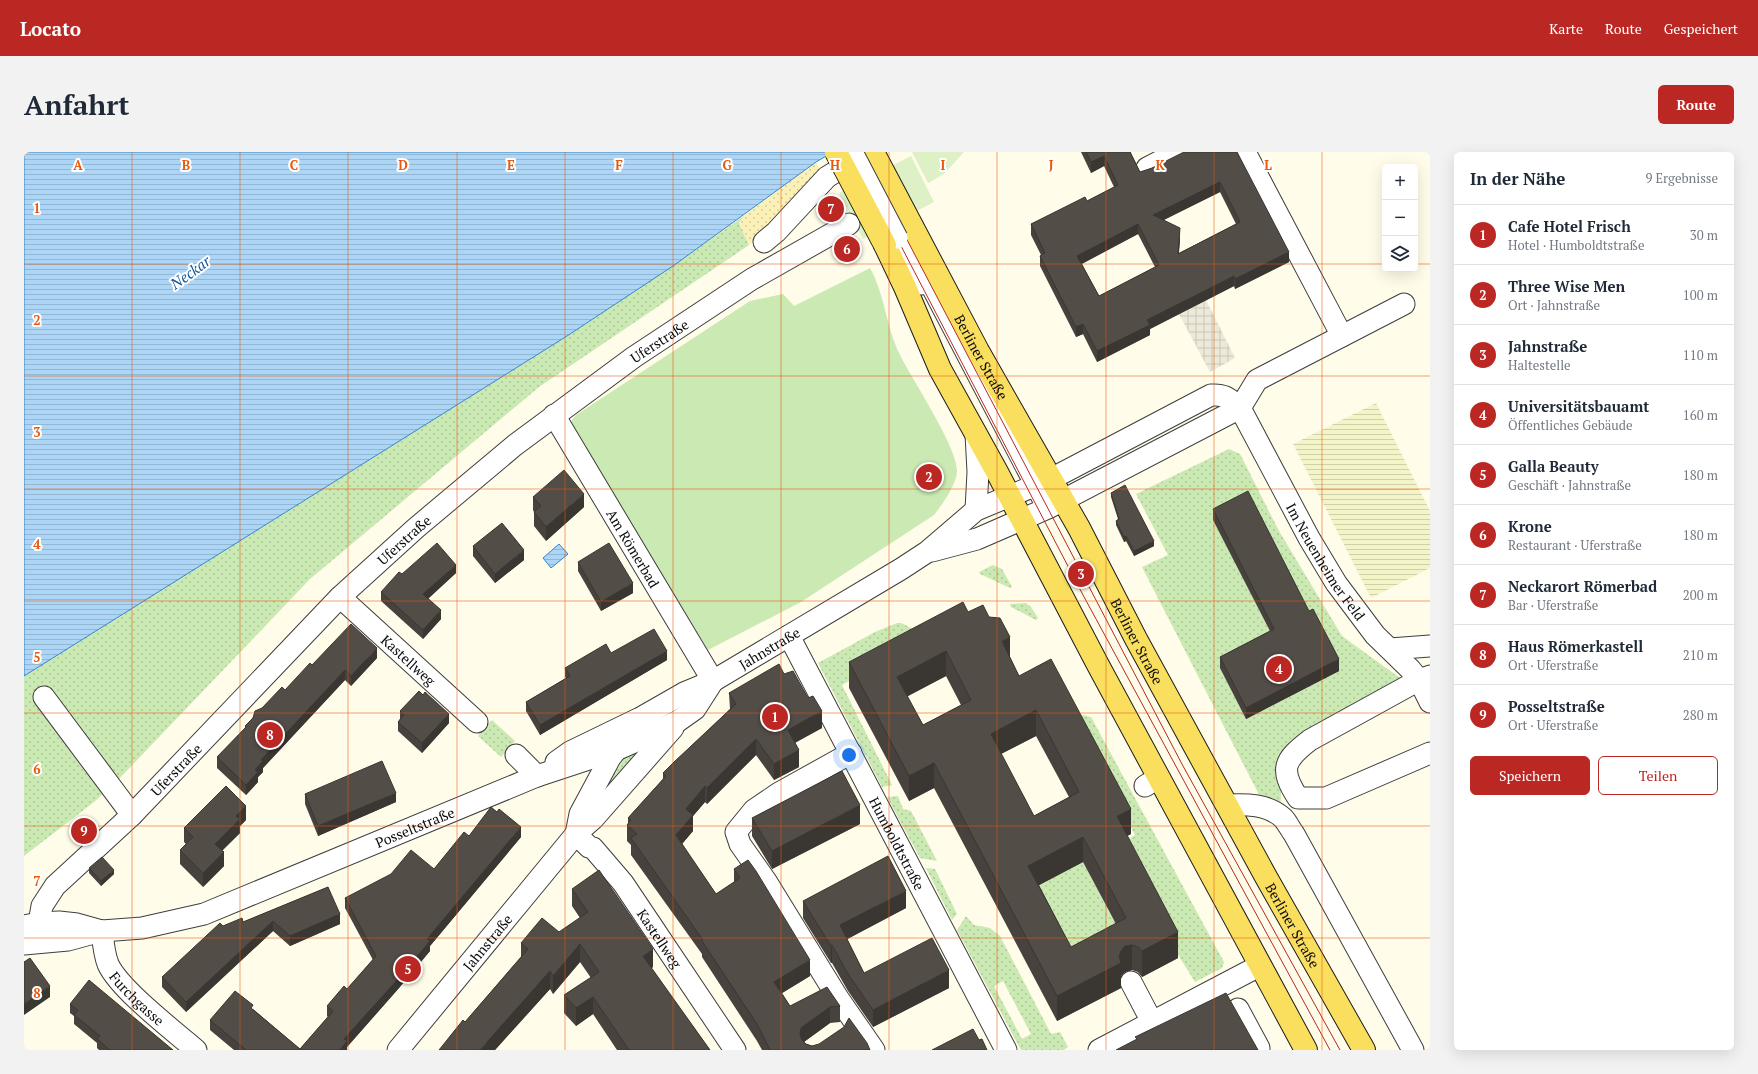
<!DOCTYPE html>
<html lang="de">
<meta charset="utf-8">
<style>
body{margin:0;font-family:"PT Serif",serif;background:#f2f2f3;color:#1f2937}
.controls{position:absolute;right:12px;top:12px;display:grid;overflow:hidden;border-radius:6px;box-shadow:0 4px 16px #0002}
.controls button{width:36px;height:36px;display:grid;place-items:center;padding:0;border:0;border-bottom:1px solid #e0e1e3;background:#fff;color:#1f2937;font:20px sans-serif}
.you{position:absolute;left:825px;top:603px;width:14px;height:14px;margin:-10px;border:3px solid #fff;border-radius:50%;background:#1a73e8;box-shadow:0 0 0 6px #1a73e833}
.badge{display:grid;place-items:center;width:26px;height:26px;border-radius:50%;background:#bb2723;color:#fff;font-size:13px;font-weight:700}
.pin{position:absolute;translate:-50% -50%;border:2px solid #fff;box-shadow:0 1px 4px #0006}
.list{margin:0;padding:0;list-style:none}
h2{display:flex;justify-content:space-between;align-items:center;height:52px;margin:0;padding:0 16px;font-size:17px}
h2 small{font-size:13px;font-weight:400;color:#747a83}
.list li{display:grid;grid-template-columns:26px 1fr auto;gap:12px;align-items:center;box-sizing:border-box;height:60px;padding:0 16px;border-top:1px solid #e0e1e3}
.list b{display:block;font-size:15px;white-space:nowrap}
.list p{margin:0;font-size:13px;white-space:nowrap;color:#747a83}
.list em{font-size:13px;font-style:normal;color:#747a83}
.actions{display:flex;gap:8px;padding:12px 16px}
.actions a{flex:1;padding:9px 0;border:1px solid #bb2723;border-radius:6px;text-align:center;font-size:14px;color:#bb2723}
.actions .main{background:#bb2723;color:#fff}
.icon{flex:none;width:22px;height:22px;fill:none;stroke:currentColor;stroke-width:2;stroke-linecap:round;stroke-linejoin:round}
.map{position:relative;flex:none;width:1406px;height:898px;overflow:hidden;border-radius:6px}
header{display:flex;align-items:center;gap:24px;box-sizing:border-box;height:56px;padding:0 20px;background:#bb2723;color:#fff}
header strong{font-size:19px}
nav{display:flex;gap:22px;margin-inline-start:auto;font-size:14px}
.intro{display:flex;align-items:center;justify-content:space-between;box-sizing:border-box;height:96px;padding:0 24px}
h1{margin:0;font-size:28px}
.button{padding:10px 18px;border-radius:6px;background:#bb2723;color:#fff;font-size:14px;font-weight:700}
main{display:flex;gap:24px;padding:0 24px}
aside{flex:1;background:#fff;border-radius:6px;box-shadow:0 4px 16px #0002}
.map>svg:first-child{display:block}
</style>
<header>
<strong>Locato</strong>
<nav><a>Karte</a><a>Route</a><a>Gespeichert</a></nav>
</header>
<div class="intro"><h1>Anfahrt</h1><a class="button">Route</a></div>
<main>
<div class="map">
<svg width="1406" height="898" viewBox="0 0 1406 898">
<defs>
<pattern id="farmland-rules" width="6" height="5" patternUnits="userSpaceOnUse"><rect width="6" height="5" fill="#f4f4c9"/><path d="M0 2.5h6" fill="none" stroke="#d0d0ab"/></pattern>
<pattern id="grass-dots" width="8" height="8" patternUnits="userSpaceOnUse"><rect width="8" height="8" fill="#cbe9b3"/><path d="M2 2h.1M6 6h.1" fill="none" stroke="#adc699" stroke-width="1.8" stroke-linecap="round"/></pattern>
<pattern id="sand-dots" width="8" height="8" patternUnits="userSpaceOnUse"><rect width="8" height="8" fill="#fbf0b5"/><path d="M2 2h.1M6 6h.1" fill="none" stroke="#d6cc9a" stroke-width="1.8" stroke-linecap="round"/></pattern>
<pattern id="plaza-grid" width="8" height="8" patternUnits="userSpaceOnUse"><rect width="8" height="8" fill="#ede9d9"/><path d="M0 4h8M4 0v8" fill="none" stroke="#cac6b9"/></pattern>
<pattern id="water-rules" width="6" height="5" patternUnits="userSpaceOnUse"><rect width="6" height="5" fill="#add6f6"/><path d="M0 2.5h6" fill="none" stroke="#94b6d2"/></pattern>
</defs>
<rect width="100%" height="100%" fill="#fffce9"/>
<!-- farmland -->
<path fill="url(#farmland-rules)" d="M1352,251L1406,359V416L1347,446L1269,292Z"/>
<!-- grass -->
<path fill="url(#grass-dots)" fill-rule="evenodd" d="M721,63L715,71L725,93L515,235L286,427L94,628L70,650L0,704V524L543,184L649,114Z
M1205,297L1216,302L1255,379L1318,484L1376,526V533L1258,622L1256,662L1247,666L1118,415L1144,403L1112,342Z
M969,413L978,417L988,435L986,436L956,422L955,420Z
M1002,451L1007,455L1014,466L1012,468L987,455L986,452Z
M873,471H877L904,484L818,533L868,633L858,635L794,511L851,480Z
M1060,563L1067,565L1200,810L1198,816L1171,830L1156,806L1097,691L1111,683L1049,567Z
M468,568L491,589L477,605L454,584Z
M624,591L563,665L605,599Z
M874,644L879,657L887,659L913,709L896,706L863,645Z
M1059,710L1102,791L1047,820L1004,739Z
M902,716L911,717L933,762L928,768Z
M942,764L950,773L966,776L976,784L1027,882L1036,880L1044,895L1040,898H997L933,778ZM979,829L1007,882L998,887L970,834Z"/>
<!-- sand -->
<path fill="url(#sand-dots)" d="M792,10L797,20L747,78L725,93L715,71L721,63Z"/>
<!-- park -->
<path fill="#cbe9b3" d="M846,116C861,143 862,175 876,203C888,227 935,298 933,320C932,333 918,353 910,363L777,450L684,498L546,271L552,263L726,149L759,142L770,154Z"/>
<!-- pitch -->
<path fill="#def0c5" d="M888,0H940L920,22L904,31Z
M887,4L910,50L839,87L815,41Z"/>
<!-- plaza -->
<path fill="url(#plaza-grid)" d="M1182,148L1211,206L1186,220L1155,162Z"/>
<!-- water -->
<path fill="url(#water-rules)" stroke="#3485ce" d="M0,0H809L792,10L649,114L543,184L0,524Z
M535,392L544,402L527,416L519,406Z"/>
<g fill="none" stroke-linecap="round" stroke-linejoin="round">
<!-- minor casing -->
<g stroke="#3e3e3e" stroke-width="23">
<g id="minor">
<path d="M1221,0L1318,184"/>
<path d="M1123,16L1154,0"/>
<path d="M873,86L897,132"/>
<path d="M740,90L752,80L803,25L834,6"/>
<path d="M897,114L1019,347"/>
<path d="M1216,256L1233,228L1380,152"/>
<path id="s1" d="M530,263L689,529"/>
<path d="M952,282L954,320L952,358"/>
<path d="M908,399L953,387L1024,356L1216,256"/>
<path id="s2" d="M316,445L453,570"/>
<path id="s3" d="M765,484L982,898"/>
<path d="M1366,497L1406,494"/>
<path d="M1406,524L1395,528L1286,588C1260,608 1255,617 1274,646H1302L1406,601"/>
<path d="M20,545L108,663"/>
<path d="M827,601L755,641L730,658L712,680L716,692L742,729L814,846L850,898"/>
<path d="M492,603L513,624"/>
<path d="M532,610L546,600L614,567"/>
<path d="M1121,634L1134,626"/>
<path d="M1203,653C1222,652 1244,652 1259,666C1263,670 1266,677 1270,682L1389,898"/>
<path id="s4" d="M552,682L556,662L586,606L618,565L660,541L689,529L877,417L903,400L952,358L1027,327L1187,243C1202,242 1205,247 1216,256L1285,386L1312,431L1351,483L1386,517L1395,528L1406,550"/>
<path id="s5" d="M552,682L565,695L569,696L599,731L711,898"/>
<path id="s6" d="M15,771L18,754L31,734L108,663L316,445L392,376L491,293L610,205L728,127L825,72"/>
<path id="s7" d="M0,774L15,771L35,770L53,772L78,779L118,776L180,762L513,624L592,598L624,584L654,569L671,557L689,529"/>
<path id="s8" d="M78,779C79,789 80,802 84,812C95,837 150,879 172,898"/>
<path d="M0,792L44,788L77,779"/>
<path d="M1107,830L1128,870"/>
<path d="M1214,857L1235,896"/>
<path id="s9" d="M374,898L552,682L569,667L649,576"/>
<path d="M1075,898L1235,814"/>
</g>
</g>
<!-- major casing -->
<g stroke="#1c1c1c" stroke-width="24">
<g id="major">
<path id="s10" d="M849,0L954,199L1055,376L1112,487L1242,725L1340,898"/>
<path d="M861,93L881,135L916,217L973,320L1074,513L1282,898"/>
</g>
</g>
<!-- minor -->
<use href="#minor" stroke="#fff" stroke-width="21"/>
<!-- major -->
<use href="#major" stroke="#fadf5e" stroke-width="22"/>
<!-- tram -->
<path stroke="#bb2723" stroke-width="1" d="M828,0L1059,443L1306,898
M837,0L1159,614L1316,898"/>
<!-- minor-bridge casing -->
<g stroke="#3e3e3e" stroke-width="23" stroke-linecap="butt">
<path id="minor-bridge" d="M828,0L873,86"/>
</g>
<!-- major-bridge casing -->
<g stroke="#1c1c1c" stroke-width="24" stroke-linecap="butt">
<path id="major-bridge" d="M812,0L861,93"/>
</g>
<!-- minor-bridge -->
<use href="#minor-bridge" stroke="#fff" stroke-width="21"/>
<!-- major-bridge -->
<use href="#major-bridge" stroke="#fadf5e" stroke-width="22"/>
</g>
<!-- wall -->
<path fill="#47423d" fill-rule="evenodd" d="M1057,0H1107V1L1116,20L1213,0L1265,110L1211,137L1210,134L1126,177V183L1073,210L1059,182L1052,185L1016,114V104L1017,103L1007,83V72L1063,49L1090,35L1080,14L1067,21ZM1196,40L1212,72L1155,101L1156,86L1140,68ZM1114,82L1131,115L1075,144L1058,112Z
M1087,341L1130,394L1110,404L1102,389L1100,390L1092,373V369L1094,367L1087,345Z
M509,345L560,355L522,389L510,374V360L509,358Z
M1189,357L1315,519L1222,567L1196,516V505L1246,479L1189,368Z
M449,394L500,408L471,431L449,404Z
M554,410L609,441L577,459L554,419Z
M432,421L404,447L417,467L399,487L357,449V440L378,422Z
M944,460L986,505L995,524L1107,682L1103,684L1154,806L1118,825L1114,820L1108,818L1101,820L1097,824V836L1033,869L910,636L885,649L825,536V510ZM922,524L937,553L899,573L883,544ZM1012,584L1045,645L1010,664L977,602ZM1059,710L1092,772L1047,795L1015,733Z
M587,501L643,508L516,583L502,559V550L542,526L541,525V516Z
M353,506L327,534L321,528L239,616V620L234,625V630L222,643L193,616V605L221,577V574L238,556L261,538L288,513Z
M760,522L798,576L771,591L775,615L750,628L732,603L683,652L681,650L669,664V679L658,692L692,742L710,730V717L786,824L758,841L766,854H816V870L806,871L780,890L782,892L788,894L846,898H738L733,889L678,805V802L607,703V693L603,689V673L604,672V666L639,627V621L706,557L705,541Z
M399,543L425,571L398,601L374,579V570L376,567V559Z
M281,642L372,650L294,684L281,652Z
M728,666L836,672L748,717L728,684Z
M222,668L216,674V681L198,699L200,714L179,735L156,712V698L162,692L160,690V676Z
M445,684L497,685L406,794V799L375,836L323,895V898H210L186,878V868L229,857L276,897L304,865L303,864V854L323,837L349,808L321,756V746L410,717Z
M65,716L90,722L77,734L65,721Z
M304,735L316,772L266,794L249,779L162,860L138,835V825L199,774L219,770Z
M548,737L629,815L627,816L686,898H593L569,862L552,874L540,861V843L567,826L556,810L529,842L526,837L471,898L441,870L497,805V791L535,780L556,766L548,754Z
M779,749L882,756L823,787L840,821L925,836L849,875L824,839L808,811H807L779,766Z
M46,852L149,898H75L73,896V891L50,872V864L46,861Z"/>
<!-- shaded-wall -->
<path fill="#3a3632" d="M1080,4V14L1067,21V10Z
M1196,30V40L1129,73V63Z
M1114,72V82L1053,114V104Z
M1156,76V86L1154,112V102Z
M1265,100V110L1211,137V127Z
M1210,124V134L1126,177V183L1073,210V199L1123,168Z
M1059,172V182L1052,185V175Z
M560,342V355L522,389V375Z
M1102,384V389L1100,390V385Z
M1130,389V394L1110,404V399Z
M500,398V408L471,431V422Z
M432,413V421L399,451V442Z
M609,431V441L577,459V450Z
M417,458V467L399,487V478Z
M986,485V510L978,489Z
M353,496V506L327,534V524Z
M643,499V508L516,583V573Z
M922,499V524L873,550V525Z
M1315,507V519L1222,567V556Z
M321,518V528L239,616V620L234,625V630L222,643V633L237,608Z
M1012,558V584L967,607V582Z
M798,559V576L764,594V578Z
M425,562V571L398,601V591Z
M732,587V603L683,652V636Z
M775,598V615L750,628V612Z
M910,611V636L885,649V624Z
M681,634V650L669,664V679L652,699V683L662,657Z
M372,641V650L294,684V674Z
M836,653V672L748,717V699Z
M222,654V668L216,674V681L191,705V692L212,664Z
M1107,657V682L1093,689V664Z
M497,675V685L406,794V799L375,836L323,895V898H316L320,887Z
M1059,685V710L1004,739V714Z
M200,700V714L179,735V721Z
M90,718V722L77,734V729Z
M882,739V756L816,791V773Z
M316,762V772L266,794V784Z
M249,769V779L162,860V850Z
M1154,780V806L1118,825V799Z
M556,792V810L529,842V824Z
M808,793V811H807V794Z
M1108,793V818L1101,820L1097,824V836L1033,869V844L1095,804L1097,799L1101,794Z
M629,797V815L619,822V804Z
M786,808V824L750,846V830Z
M925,818V836L849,875V858Z
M526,819V837L471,898H456Z
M26,834V845L0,863V852Z
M569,845V862L552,874V856Z
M806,855V871L777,892L776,883L777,876Z"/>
<!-- building -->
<path fill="#534d47" stroke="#3a3632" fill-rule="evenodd" d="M1062,0H1106L1116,20L1128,16L1160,0H1213L1265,100L1211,127L1210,124L1123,168L1126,173L1073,199L1059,172L1052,175L1016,104L1021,101L1007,72L1061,45L1063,49L1094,33L1080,4L1067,10ZM1196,30L1216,70L1154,102L1156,76L1129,63ZM1114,72L1135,113L1075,144L1053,104Z
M540,318L560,342L522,375L510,360L517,354L509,345Z
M1101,333L1130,389L1110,399L1102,384L1100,385L1092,369L1095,367L1087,341Z
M1224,339L1285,459L1289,457L1315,507L1222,556L1196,505L1250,477L1189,357Z
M478,371L500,398L471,422L449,394Z
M413,391L432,413L399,442L417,458L399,478L357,440L375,420L378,422Z
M585,391L609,431L577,450L554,410Z
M939,450L944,460L959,453L965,465L976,466L986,485L978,489L995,524L1027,507L1107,657L1093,664L1154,780L1118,799L1114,795L1108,793L1101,794L1097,799L1095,804L1097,811L1033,844L910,611L885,624L825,510ZM922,499L947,548L899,573L873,525ZM1012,558L1055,640L1010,664L967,582ZM1059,685L1102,766L1047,795L1004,714Z
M327,472L353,496L327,524L321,518L237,608L239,609L231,618L234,620L222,633L193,605L222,575L221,574L229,566L231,559L238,556L258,535L261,538L286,511L288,513Z
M630,477L643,499L516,573L502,550L546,524L541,516L582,492L587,501Z
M755,512L760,522L769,519L784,546L789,544L798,559L764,578L775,598L750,612L732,587L683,636L681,634L662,657L669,663L652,683L692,742L716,726L710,717L724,708L732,719L786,808L750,830L766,854L803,835L816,854L806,855L777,876L776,883L778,888L782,892L788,894L795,892L820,875L825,866L843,891L846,898H746L733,872L678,789L679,788L607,686L613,682L603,673L607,668L604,666L642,624L639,621L650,610L712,552L705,541Z
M395,539L399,543L401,540L425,562L398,591L374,570L380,563L376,559Z
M358,609L372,641L294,674L281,642Z
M818,619L836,653L748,699L728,666Z
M202,634L222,654L212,664L216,667L191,692L200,700L179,721L156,698L169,685L160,676Z
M467,655L473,660L475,657L497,675L403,787L406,789L375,826L320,887L323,889L316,898H222L186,868L211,839L229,853L227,856L276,897L309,859L303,854L320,834L323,837L352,804L321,746L367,722L387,698L410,717L440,680L445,684Z
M864,704L882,739L816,773L840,821L908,786L925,818L849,858L824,822L808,793L807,794L779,749Z
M78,705L90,718L77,729L65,716Z
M575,718L629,797L619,804L686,898H605L569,845L552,856L540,843L575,820L556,792L529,824L526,819L456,898H415L439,868L441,870L504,797L497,791L518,766L535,780L564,760L548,737Z
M304,735L316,762L266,784L249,769L162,850L138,825L196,771L199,774L218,766L219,770Z
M6,806L26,834L0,852V810Z
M65,828L149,898H86L73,887L76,884L50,863L54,858L46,852Z
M1202,841L1234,898H1092L1113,887L1111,885Z
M949,877L955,888L958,887L963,898H908Z"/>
<!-- grid -->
<path fill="none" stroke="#e8590c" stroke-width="1" stroke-opacity="0.55" d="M108,0V898M216,0V898M324,0V898M433,0V898M541,0V898M649,0V898M757,0V898M865,0V898M973,0V898M1082,0V898M1190,0V898M1298,0V898M0,112H1361M1391,112H1406M0,224H1406M0,337H1406M0,449H1406M0,561H1406M0,674H1406M0,786H1406"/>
<g text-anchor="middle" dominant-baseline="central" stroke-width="4" stroke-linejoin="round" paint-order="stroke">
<!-- street labels -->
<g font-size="14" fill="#0b0b0b" stroke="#fff">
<text stroke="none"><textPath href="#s6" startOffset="857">Uferstraße</textPath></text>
<text stroke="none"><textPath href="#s10" startOffset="232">Berliner Straße</textPath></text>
<text stroke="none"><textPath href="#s6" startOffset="533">Uferstraße</textPath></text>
<text stroke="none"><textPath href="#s1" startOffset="155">Am Römerbad</textPath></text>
<text stroke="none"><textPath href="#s4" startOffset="1001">Im Neuenheimer Feld</textPath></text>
<text stroke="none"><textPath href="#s10" startOffset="556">Berliner Straße</textPath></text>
<text stroke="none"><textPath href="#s4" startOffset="281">Jahnstraße</textPath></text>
<text stroke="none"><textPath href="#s2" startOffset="93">Kastellweg</textPath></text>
<text stroke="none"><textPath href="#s6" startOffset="209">Uferstraße</textPath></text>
<text stroke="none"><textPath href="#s7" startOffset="411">Posseltstraße</textPath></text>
<text stroke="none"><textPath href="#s3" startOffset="234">Humboldtstraße</textPath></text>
<text stroke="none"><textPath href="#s10" startOffset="880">Berliner Straße</textPath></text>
<text stroke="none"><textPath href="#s5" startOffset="135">Kastellweg</textPath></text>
<text stroke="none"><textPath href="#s9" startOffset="140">Jahnstraße</textPath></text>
<text stroke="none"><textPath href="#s8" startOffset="79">Furchgasse</textPath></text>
</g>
<!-- water labels -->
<g font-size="15" font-style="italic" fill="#14579c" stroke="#fff">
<text transform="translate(166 120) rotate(-36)">Neckar</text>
</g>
</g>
<g font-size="13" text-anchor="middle" font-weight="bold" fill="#e8590c" stroke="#fff" stroke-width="4" stroke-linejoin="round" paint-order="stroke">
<text x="54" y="18">A</text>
<text x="162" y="18">B</text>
<text x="270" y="18">C</text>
<text x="379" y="18">D</text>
<text x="487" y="18">E</text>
<text x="595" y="18">F</text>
<text x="703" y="18">G</text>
<text x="811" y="18">H</text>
<text x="919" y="18">I</text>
<text x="1027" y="18">J</text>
<text x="1136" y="18">K</text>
<text x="1244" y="18">L</text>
<text x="13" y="61">1</text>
<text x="13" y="173">2</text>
<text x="13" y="285">3</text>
<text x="13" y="397">4</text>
<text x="13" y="510">5</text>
<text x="13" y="622">6</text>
<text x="13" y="734">7</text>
<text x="13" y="846">8</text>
</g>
</svg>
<div class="controls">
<button>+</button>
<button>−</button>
<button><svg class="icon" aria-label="layers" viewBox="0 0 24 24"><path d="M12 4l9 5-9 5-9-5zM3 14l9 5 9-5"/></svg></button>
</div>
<div class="you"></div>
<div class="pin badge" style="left:751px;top:565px">1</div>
<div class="pin badge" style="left:905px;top:325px">2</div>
<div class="pin badge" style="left:1057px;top:422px">3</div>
<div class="pin badge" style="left:1255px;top:517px">4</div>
<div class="pin badge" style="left:384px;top:817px">5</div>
<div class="pin badge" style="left:823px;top:97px">6</div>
<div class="pin badge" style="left:807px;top:57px">7</div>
<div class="pin badge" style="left:246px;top:583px">8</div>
<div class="pin badge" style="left:60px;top:679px">9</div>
</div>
<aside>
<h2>In der Nähe<small>9 Ergebnisse</small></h2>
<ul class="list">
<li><span class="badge">1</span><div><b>Cafe Hotel Frisch</b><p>Hotel · Humboldtstraße</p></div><em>30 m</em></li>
<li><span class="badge">2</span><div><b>Three Wise Men</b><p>Ort · Jahnstraße</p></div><em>100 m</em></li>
<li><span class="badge">3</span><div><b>Jahnstraße</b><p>Haltestelle</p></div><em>110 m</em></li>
<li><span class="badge">4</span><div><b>Universitätsbauamt</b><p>Öffentliches Gebäude</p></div><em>160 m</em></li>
<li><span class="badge">5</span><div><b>Galla Beauty</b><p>Geschäft · Jahnstraße</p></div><em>180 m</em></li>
<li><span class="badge">6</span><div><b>Krone</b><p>Restaurant · Uferstraße</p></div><em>180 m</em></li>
<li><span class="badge">7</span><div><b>Neckarort Römerbad</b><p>Bar · Uferstraße</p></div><em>200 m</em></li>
<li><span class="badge">8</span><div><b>Haus Römerkastell</b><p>Ort · Uferstraße</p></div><em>210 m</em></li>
<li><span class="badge">9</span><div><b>Posseltstraße</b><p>Ort · Uferstraße</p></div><em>280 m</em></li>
</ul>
<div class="actions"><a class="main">Speichern</a><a>Teilen</a></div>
</aside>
</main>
